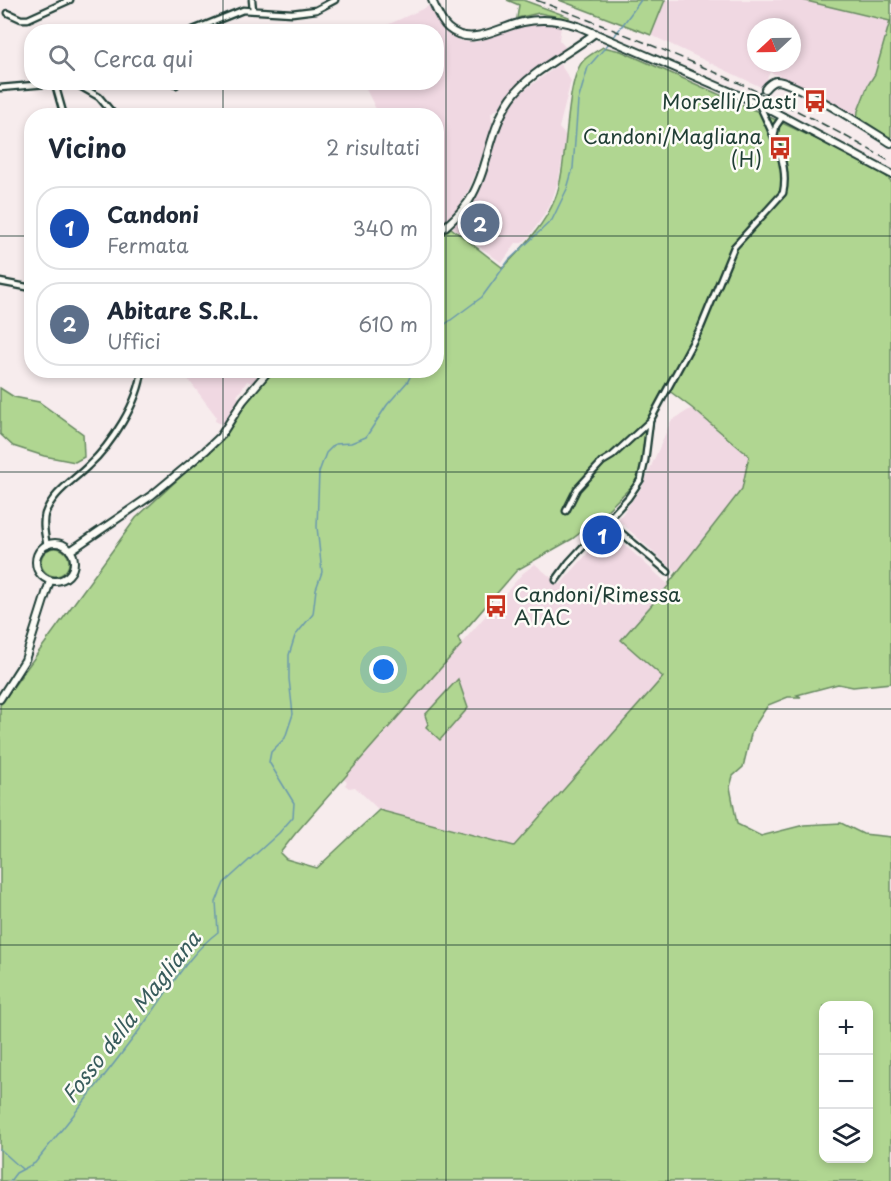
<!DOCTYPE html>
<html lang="it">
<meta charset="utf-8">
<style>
body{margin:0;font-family:"Playpen Sans",sans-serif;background:#f6f6f7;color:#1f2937}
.controls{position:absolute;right:18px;bottom:18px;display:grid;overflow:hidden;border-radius:12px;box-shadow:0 3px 9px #0003}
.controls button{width:54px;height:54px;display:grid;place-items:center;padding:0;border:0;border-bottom:2px solid #e0e1e3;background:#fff;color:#1f2937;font:30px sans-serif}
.compass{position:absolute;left:747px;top:18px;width:54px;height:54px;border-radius:50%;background:#fff;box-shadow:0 3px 9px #0003;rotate:248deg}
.you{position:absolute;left:384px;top:670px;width:21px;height:21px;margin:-15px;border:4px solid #fff;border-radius:50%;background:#1a73e8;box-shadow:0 0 0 9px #1a73e833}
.badge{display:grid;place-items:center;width:39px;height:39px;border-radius:50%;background:#c8321e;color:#fff;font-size:20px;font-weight:700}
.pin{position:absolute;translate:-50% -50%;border:3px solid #fff;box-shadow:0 2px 6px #0006}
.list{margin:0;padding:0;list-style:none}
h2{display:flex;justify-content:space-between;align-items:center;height:78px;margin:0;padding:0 24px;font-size:26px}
h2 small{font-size:20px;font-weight:400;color:#747a83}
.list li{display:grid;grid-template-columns:39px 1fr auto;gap:18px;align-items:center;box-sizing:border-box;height:84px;margin:0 12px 12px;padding:0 12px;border:2px solid #e0e1e3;border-radius:24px}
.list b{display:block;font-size:22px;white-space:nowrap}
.list p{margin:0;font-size:20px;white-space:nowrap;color:#747a83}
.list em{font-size:20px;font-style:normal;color:#747a83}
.icon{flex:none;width:33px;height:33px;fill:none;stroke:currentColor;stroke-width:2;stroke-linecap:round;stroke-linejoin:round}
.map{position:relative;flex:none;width:891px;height:1181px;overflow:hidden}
.search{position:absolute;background:#fff;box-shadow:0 3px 9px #0003;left:24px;top:24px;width:420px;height:66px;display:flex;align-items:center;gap:15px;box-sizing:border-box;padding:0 21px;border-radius:24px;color:#747a83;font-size:22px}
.panel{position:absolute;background:#fff;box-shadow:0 3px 9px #0003;left:24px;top:108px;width:420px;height:270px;border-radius:24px}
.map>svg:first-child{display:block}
</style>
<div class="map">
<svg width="891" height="1181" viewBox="0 0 891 1181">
<rect width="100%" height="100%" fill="#f7eced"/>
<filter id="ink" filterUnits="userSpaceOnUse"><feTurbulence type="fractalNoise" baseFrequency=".0167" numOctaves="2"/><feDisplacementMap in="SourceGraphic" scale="12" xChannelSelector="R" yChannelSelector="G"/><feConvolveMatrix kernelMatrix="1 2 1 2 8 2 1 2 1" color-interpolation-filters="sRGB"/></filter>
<g filter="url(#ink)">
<!-- built -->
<path fill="#f0d8e2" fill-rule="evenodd" d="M665,0H802L890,21L875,74L868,85L858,110L857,120L801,85L770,72L763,88L651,35ZM756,27H792V63H756Z
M429,6L441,27L449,35L460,41L475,42L533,23H552L561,27L559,40L567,49L519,82L499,108L491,113L493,127L470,187L460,205L446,222L437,230L436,116L379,115L363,83L436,82V32L374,31Z
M560,64L571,81L559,128L566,136L559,179L552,200L542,218L529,237L522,243H516L502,263L452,227L477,194L504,118L519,94Z
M191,371H263L252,383L247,381L237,396L241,399L223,425L215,421L216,416L188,379Z
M692,408L749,457L742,489L677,573L618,520L642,487L671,421Z
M608,530L669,585L624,639L663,677L514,847L379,810L355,787L349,788L345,785L347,782L343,779L523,573L535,564L560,585Z"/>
<!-- green -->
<path fill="#b0d691" stroke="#688a62" stroke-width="1.5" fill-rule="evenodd" d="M507,0H523L569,17V19L539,13L517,18L519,5Z
M559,0H665L651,35Z
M802,0H891V140L857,120L858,111L868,85L875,74L890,21Z
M603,47L621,51L761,113L878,168L891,181V683L853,687L838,684L797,695L801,697H788L768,705L752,730L743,767L733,776L730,787L737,824L761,836L804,825L841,823L863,834L891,837V1181H0V705L136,518L214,446L260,382L272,371L436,370L437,239L451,228L503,268C523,247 544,226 555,199C569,166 564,79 584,60C589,55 597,51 603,47ZM664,387L692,408L749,456L742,489L669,583L670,584L621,640L663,677L514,846L379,810L317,868L286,859L280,853L295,834L461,645L458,638L517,570L572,539L597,520L634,484L642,466L649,418ZM824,1006H868V1158H824Z
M0,388L14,397L39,402L83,434L84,457L75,462L44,456L13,446L0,434Z
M41 562a14 14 0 1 1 28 0a14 14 0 1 1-28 0Z
M458,679L468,708L440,740L426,727L428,724L425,715Z"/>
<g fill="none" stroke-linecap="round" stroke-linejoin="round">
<!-- stream -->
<path stroke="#6a99ad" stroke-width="1.5" d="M613,38L641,0
M436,331L482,297L509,260L552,220L567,189L573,168L578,101L588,67L610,42
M0,1149L22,1169
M10,1181L16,1173L35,1163C75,1113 116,1063 154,1010C174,982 190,953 218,932L216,902L224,883L279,833L293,817L294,803L269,762L271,752L285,738L293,714L289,679V655L295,636L313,614L316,589L322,572L317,527L319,472L326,453L335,444L351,443L366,437L387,405L408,381L413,370"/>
<!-- street casing -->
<g stroke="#1f3d34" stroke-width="9">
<path id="street" d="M252,0L253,10
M8,13L21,19H28L70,0
M188,32L243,10L292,13L316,10L335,0
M73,82L99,97L115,116
M175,82L176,85
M55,84L64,116
M0,88L69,82
M774,138L776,126L783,116
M0,282L32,288
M197,370V371
M566,511L577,489L602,462L612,456L650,421
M606,520L668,572
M47,546C45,535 42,524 45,514C52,493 73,481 88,466C111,445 139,402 142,370
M556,580L569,562L628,498L641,479L645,461L650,421L701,327L734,247L783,193C790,163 771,131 759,104"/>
</g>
<!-- secondary casing -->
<g stroke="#1f3d34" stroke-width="10">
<path id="secondary" d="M432,0C436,9 440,21 448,28C471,48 498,27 523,22C542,18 560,20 578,26L759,104L891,174
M765,89C768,85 771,82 776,81C795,81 870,130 891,143
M759,104L762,95
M436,234C448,225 460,214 469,201C489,169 489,129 511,98C530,71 569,54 595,33
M36 562a19 19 0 1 1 38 0a19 19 0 1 1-38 0Z
M70,551L152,495L205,451L220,437L243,401L269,370
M0,699L25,660L50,581"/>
</g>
<!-- street -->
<use href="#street" stroke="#fdfcf7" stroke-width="4.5"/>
<!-- secondary -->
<use href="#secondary" stroke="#fdfcf7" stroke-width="6"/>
<!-- rail -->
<path stroke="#1f3d34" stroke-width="1.5" stroke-dasharray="9 4.5" stroke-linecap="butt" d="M536,0C658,46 778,95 891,162"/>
</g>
</g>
<!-- grid -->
<path fill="none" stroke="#1f3d34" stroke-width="1.5" stroke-opacity="0.55" d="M223,0V32M446,0V1181M668,0V1181M223,82V116M0,236H32M436,236H891M223,370V1181M0,472H891M0,709H891M0,945H891"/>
<!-- icons -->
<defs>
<g id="bus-bare" transform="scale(1.8)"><path d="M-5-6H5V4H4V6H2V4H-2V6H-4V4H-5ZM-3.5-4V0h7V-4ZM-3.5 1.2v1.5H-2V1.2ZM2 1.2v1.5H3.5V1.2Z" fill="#c8321e" stroke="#fdfcf7" stroke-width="2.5" paint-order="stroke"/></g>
</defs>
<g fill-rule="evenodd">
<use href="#bus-bare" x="815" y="101"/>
<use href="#bus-bare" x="780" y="148"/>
<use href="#bus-bare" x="496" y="606"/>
</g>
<g text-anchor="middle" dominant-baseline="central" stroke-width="5" stroke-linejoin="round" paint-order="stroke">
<!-- poi labels -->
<g font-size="20" fill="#1f3d34" stroke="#fdfcf7" text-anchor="end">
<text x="797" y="101">Morselli/Dasti</text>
<text x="762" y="136">Candoni/Magliana<tspan x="762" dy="23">(H)</tspan></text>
<text x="514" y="594" text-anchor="start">Candoni/Rimessa<tspan x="514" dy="23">ATAC</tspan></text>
</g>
<!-- water labels -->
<g font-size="21" font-style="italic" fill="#385c5c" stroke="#fdfcf7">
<text transform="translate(130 1016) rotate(-52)">Fosso della Magliana</text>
</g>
</g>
</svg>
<div class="controls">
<button>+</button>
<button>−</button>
<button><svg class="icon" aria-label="layers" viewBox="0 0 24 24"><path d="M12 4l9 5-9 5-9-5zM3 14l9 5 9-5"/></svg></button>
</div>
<svg class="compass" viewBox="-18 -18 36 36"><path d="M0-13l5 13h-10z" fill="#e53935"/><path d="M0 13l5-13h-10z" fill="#747a83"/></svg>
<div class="you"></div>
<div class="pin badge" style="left:602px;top:535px;background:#1a4fb4">1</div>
<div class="pin badge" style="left:480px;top:223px;background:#5c6f8a">2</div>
<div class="search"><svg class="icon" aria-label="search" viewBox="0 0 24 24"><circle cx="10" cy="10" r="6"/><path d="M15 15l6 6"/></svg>Cerca qui</div>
<section class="panel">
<h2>Vicino<small>2 risultati</small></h2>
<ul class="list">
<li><span class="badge" style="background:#1a4fb4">1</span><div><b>Candoni</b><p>Fermata</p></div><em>340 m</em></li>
<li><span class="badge" style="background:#5c6f8a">2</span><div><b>Abitare S.R.L.</b><p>Uffici</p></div><em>610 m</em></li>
</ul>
</section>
</div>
